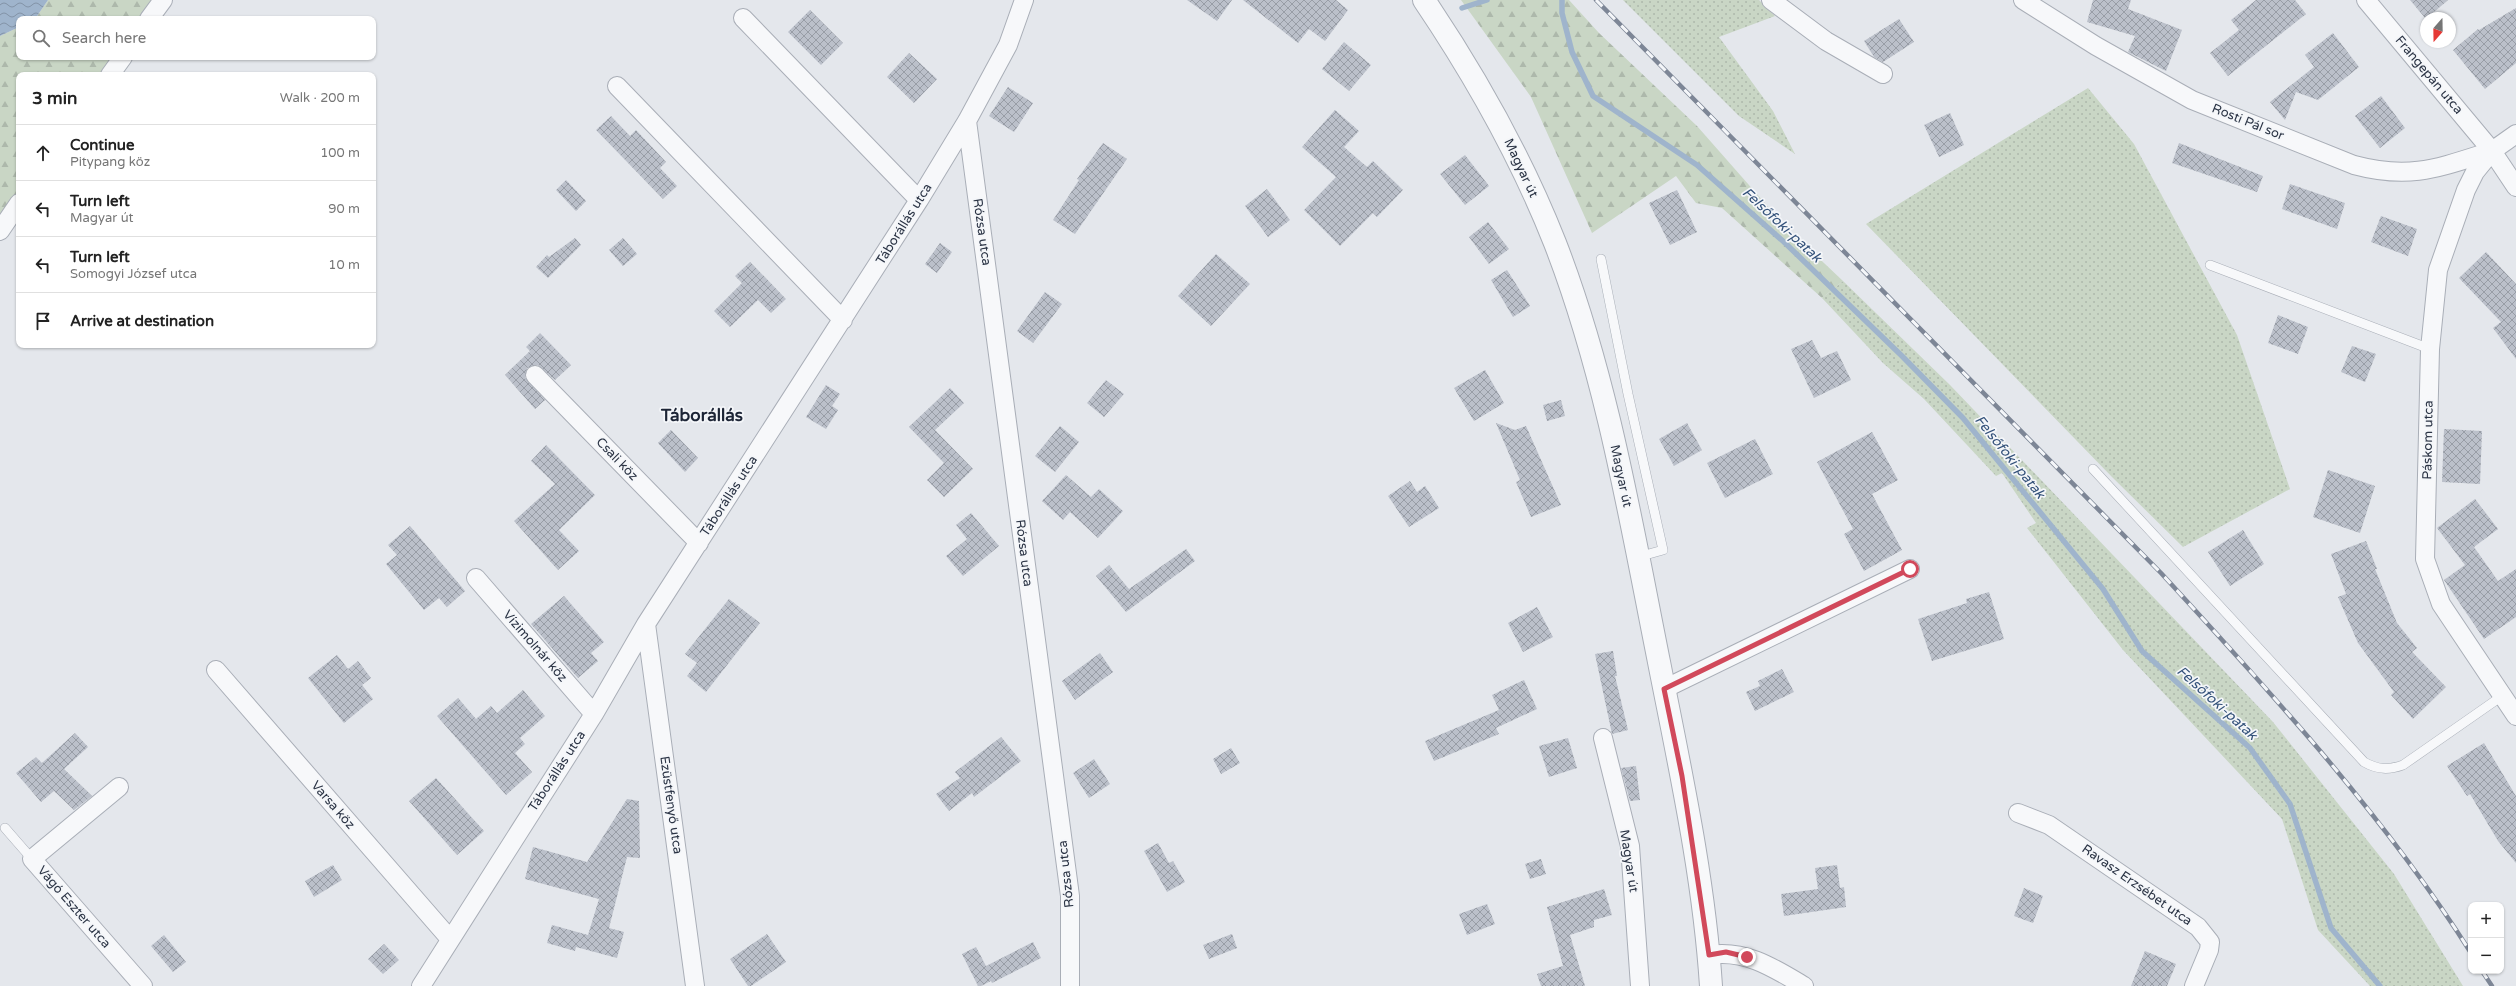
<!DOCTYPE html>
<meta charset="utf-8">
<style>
body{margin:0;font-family:"Varela Round",sans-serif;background:#f2f2f2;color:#222}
.controls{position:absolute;right:12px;bottom:12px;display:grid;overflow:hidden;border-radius:8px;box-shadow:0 1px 3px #0004}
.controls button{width:36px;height:36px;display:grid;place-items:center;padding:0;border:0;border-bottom:1px solid #e0e0e0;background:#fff;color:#222;font:20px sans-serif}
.compass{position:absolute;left:2420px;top:12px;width:36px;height:36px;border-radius:50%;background:#fff;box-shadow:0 1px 3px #0004;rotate:200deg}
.stop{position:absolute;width:12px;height:12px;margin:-9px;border:3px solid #d1495b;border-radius:50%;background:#fff}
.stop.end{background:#d1495b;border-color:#fff;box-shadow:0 1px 4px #0008}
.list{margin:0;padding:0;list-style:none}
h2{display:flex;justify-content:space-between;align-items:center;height:52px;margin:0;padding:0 16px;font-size:17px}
h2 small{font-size:13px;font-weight:400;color:#767676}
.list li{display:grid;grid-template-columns:26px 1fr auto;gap:12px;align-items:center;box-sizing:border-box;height:56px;padding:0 16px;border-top:1px solid #e0e0e0}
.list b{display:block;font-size:15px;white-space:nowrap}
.list p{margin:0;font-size:13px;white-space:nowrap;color:#767676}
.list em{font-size:13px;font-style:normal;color:#767676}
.icon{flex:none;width:22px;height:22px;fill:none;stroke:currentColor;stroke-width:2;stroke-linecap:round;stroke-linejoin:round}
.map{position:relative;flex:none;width:2516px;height:986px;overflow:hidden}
.search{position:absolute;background:#fff;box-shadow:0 1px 3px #0004;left:16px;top:16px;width:360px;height:44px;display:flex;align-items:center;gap:10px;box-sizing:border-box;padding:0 14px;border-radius:8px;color:#767676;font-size:15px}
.panel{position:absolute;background:#fff;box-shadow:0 1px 3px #0004;left:16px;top:72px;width:360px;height:276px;border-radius:8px}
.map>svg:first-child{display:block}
</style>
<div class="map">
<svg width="2516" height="986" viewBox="0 0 2516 986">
<defs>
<pattern id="green-dots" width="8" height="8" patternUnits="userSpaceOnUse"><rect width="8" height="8" fill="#c9d6c5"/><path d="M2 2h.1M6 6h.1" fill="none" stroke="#adb8ab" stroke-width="1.8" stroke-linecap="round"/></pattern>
<pattern id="forest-firs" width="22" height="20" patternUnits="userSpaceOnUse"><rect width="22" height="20" fill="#c9d6c5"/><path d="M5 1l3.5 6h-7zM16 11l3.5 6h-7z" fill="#adb8ab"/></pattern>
<pattern id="water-waves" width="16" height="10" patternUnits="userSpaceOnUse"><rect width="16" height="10" fill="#9fb4cc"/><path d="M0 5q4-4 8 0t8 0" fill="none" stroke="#8293a7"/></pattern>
<pattern id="building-cross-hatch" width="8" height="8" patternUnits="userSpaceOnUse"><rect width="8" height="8" fill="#bbc0ca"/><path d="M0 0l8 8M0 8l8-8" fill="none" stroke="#989da6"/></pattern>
</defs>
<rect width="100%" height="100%" fill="#e4e7ec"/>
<!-- green -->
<path fill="url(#green-dots)" d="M1623,0H1759L1775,16L1719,37L1773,111L1795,154L1739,116Z
M2088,88L2134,144L2237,335L2290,489L2183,547L2112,477L1866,224Z
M1843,281L1950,385L2273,722L2394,874L2463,986H2370L2318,930L2282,819L2123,650L2027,528L2036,523L2002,473L1996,476L1924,399L1883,363L1822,298Z"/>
<!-- forest -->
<path fill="url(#forest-firs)" d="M48,0H162L149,19H35Z
M1461,0H1569L1599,33L1697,126L1786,227L1843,281L1822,298L1722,208L1696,203L1676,176L1592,233L1531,97Z
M19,27V57H122L110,75H19V205L0,232V36Z"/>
<!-- water -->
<path fill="url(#water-waves)" d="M0,0H48L35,19H19V27L0,36Z"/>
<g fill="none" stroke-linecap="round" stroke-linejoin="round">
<!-- stream -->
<path stroke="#9fb4cc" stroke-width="5.5" d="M1562,0V13L1572,52L1593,96L1697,165L1784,242L1902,356L1963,418L2103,589L2142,651L2250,748L2290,804L2331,928L2380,986
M1462,8L1487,0"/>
</g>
<!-- building -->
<path fill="url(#building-cross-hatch)" d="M1187,0H1232L1217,21Z
M1243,0H1336L1348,10L1325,41L1309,29L1298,43Z
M2093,0H2131L2128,9L2182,30L2166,71L2128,52L2135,36L2087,22Z
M2256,0H2295L2306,14L2228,76L2210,53L2239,30L2231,20Z
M2410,0H2448L2426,19Z
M2516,8V63L2485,89L2453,50L2478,29L2479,30Z
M810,10L843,43L821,65L788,32Z
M1899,19L1914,42L1883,62L1874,57L1864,41Z
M2333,33L2359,67L2318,100L2296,92L2285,120L2270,102L2314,67L2305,55Z
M1344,42L1371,65L1349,91L1322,69Z
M909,53L937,79L914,103L887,77Z
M1008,87L1033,103L1014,132L989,116Z
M2381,96L2405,128L2380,148L2355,116Z
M1335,110L1359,131L1344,147L1367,167L1373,161L1403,190L1377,217L1373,213L1340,246L1304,210L1336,177L1302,147Z
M1950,113L1964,145L1939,157L1924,125Z
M611,116L630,136L636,130L666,162L660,168L677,186L663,199L596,130Z
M1103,143L1127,159L1075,234L1053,220L1079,180L1077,179Z
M2179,143L2263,176L2257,192L2172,163Z
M1465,155L1489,186L1465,205L1440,174Z
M566,180L586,201L576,211L556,190Z
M2290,184L2345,203L2337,229L2282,209Z
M1267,189L1290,220L1268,237L1245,206Z
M1677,190L1697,232L1670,245L1649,203Z
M2381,216L2417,229L2408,256L2371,242Z
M1488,222L1509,249L1489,264L1469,237Z
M575,238L581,245L548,278L536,267L547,255L549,257Z
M623,238L637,254L623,266L609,250Z
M940,243L952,252L937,273L925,264Z
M2486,252L2516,284V359L2493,328L2501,322L2459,278Z
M1216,254L1250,284L1211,326L1178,296Z
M750,262L786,299L771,313L758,300L730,327L714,311L742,283L735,276Z
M1507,270L1530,306L1513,317L1491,280Z
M1045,292L1062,304L1033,343L1017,331Z
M2278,315L2308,327L2298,354L2268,343Z
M540,333L571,365L555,380L538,365L527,368L525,378L545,400L535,409L505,375L530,351L526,347Z
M1812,340L1821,358L1837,351L1851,380L1814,398L1791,349Z
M2352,346L2376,354L2365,382L2341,372Z
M1485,370L1504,403L1474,421L1454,388Z
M1106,380L1124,394L1104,417L1087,403Z
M826,385L840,394L832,406L838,410L826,429L806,417Z
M950,388L964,403L935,430L973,469L944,497L927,480L944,463L909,427Z
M1561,400L1565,416L1547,421L1543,405Z
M1496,423L1515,430L1526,426L1561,505L1531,517L1516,482L1520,480Z
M1687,423L1702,450L1674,466L1659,439Z
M1060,426L1079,442L1055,472L1035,456Z
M2444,429L2482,431L2480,484L2442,482Z
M671,430L698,458L685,472L658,443Z
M1872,432L1898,480L1872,494L1902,550L1864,571L1844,534L1853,529L1817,462Z
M1755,439L1773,474L1725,498L1707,463Z
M546,445L595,495L559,530L579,551L558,570L514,521L555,484L531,461Z
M2328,470L2375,486L2360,533L2313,517Z
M1066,475L1091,497L1099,489L1123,511L1098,538L1070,512L1063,520L1042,501Z
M1410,481L1417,492L1425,486L1439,508L1409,527L1388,496Z
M2475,499L2498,529L2474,547L2498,581L2516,569V617L2484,639L2444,580L2465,565L2437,528Z
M971,513L999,546L963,576L946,556L967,539L956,525Z
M410,526L465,591L447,607L439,598L424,610L386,564L397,555L388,545Z
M2243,530L2264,564L2230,586L2208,552Z
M2366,541L2377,569H2375L2397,623L2417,648L2412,652L2446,687L2413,719L2391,695L2394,692L2358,643L2338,597L2346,594L2331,554Z
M1186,549L1195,561L1126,612L1096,576L1109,565L1129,589Z
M1989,592L2004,639L1932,661L1918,619L1967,603L1966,599Z
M564,596L604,642L591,653L598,661L578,678L531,624Z
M729,599L760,623L706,692L687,676L697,663L685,654Z
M1537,607L1553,637L1523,652L1508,623Z
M1613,651L1617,676H1615L1628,730L1612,734L1595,654Z
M1100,653L1113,672L1075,700L1062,681Z
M337,655L348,669L358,661L371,678L362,685L373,699L344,723L308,678Z
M1782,669L1794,692L1755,711L1746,692L1760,686L1758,681Z
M1524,680L1537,709L1496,728L1499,734L1434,761L1425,741L1499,710L1492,695Z
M523,690L545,716L520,738L525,744L515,753L532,772L506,795L437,716L458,698L476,719L491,706L497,713Z
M75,733L88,747L64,769L92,796L74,810L54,791L41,802L16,773L36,757L42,763Z
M1001,737L1021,761L974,797L972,793L949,811L936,794L960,778L955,772Z
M1568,738L1577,768L1549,777L1539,746Z
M2484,743L2516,796V863L2498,841L2470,794L2467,796L2447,766Z
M1231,748L1240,763L1221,774L1213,759Z
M1094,759L1110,784L1089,798L1073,773Z
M1636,766L1640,800L1630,801L1621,768Z
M436,778L484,831L457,855L409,801Z
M627,799L639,801L640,858L627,857L609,928L624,932L617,958L576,947L575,951L547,943L552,925L588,935L599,899L525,879L533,847L587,862Z
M1158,843L1169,863L1173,861L1185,882L1167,892L1144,851Z
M1541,859L1546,874L1530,879L1525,864Z
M333,865L342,880L314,897L305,881Z
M1837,865L1840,888L1844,887L1846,907L1784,916L1781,894L1818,889L1815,868Z
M2024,888L2043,896L2033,923L2014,916Z
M1604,889L1612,915L1594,920V927L1570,935L1585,986H1541L1537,974L1563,966L1547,907Z
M1487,904L1495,924L1467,935L1459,914Z
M767,934L786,962L751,986H748L730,959Z
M1232,934L1237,948L1209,959L1203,945Z
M164,935L186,962L173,972L151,946Z
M1033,942L1041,958L992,983L991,981L981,986H978L962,954L976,947L986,966Z
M384,944L399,960L383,974L368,959Z
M2145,951L2176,964L2167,986H2131Z"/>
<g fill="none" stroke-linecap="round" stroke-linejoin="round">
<!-- service casing -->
<g stroke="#a9aeb7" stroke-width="10">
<path id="service" d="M1601,259L1628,394L1663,550L1638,557
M2210,265L2430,349
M2093,469L2364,762C2378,770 2389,770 2403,765L2502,696
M5,828L32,859"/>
</g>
<!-- minor casing -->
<g stroke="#a9aeb7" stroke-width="20">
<path id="minor" d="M1771,0L1826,41L1883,74
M2023,0L2096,46L2192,100L2354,165C2410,180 2438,168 2492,151
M2366,0L2492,151L2516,187
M743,18L919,200
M149,19L163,0
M110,75L123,57
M617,86L843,320
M967,121L1070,896V986
M2516,134L2492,151L2475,172L2466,190L2438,270L2430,349L2425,559L2441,604L2516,716
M0,231L19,203
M535,375L699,543
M476,578L594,714
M646,624L695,986
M216,670L450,939
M1664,689L1910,569
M1603,738L1630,846L1640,986
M119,787L32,859L143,986
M2018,813L2049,825L2198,927L2210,942L2209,950L2194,986
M1709,955C1745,949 1774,968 1804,986
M421,986L594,714L646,624L919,200L967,121L1008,45L1024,0"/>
</g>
<!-- tertiary casing -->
<g stroke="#a9aeb7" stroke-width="24">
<path id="tertiary" d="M1424,0C1476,77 1521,157 1555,243C1607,377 1631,522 1659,662C1680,769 1704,877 1711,986"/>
</g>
<!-- service -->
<use href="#service" stroke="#f7f8fa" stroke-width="9"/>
<!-- minor -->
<use href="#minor" stroke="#f7f8fa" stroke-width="18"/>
<!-- tertiary -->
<use href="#tertiary" stroke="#f7f8fa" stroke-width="22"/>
<!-- rail casing -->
<g stroke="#7d8696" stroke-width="4.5">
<path id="rail" d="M1596,0L2161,573C2271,693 2384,815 2471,953
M2482,971L2492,986"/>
</g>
<!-- rail -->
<use href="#rail" stroke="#f4f6f9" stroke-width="3" stroke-dasharray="9" stroke-linecap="butt"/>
</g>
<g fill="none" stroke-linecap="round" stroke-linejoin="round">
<!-- route -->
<path stroke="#d1495b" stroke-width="5" d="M1747,957L1726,952L1709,955L1682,776L1664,689L1910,569"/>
</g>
<g text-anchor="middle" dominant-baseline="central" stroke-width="3.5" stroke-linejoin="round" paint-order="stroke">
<!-- street labels -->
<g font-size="13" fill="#2b3445" stroke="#f4f6f9">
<text transform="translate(2429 75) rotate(50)">Frangepán utca</text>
<text transform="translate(2248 122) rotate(22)">Rosti Pál sor</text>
<text transform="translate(1521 168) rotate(65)">Magyar út</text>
<text transform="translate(904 224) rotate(-58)">Táborállás utca</text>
<text transform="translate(982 232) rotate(82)">Rózsa utca</text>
<text transform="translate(2428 440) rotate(-89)">Páskom utca</text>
<text transform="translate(617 459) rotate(46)">Csali köz</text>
<text transform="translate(1621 476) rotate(78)">Magyar út</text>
<text transform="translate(729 496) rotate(-57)">Táborállás utca</text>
<text transform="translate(1024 553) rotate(83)">Rózsa utca</text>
<text transform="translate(535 646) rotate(49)">Vízimolnár köz</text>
<text transform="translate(557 771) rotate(-57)">Táborállás utca</text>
<text transform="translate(333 805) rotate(49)">Varsa köz</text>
<text transform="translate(671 805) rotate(82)">Ezüstfenyő utca</text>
<text transform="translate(1629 861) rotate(81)">Magyar út</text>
<text transform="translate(1066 874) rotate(-96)">Rózsa utca</text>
<text transform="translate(2137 885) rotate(35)">Ravasz Erzsébet utca</text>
<text transform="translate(74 907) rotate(49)">Vágó Eszter utca</text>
</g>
<!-- water labels -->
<g font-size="14" font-style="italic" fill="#34527a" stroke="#f4f6f9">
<text transform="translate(1782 225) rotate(43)">Felsőfoki-patak</text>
<text transform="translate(2010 457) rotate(51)">Felsőfoki-patak</text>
<text transform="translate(2217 703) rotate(42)">Felsőfoki-patak</text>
</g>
<!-- district labels -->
<g font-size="17" font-weight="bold" fill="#1d2536" stroke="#f4f6f9">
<text x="702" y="415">Táborállás</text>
</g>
</g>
</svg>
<div class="controls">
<button>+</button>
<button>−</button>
</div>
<svg class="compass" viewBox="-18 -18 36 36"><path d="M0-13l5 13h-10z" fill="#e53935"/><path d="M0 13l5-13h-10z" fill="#767676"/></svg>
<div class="stop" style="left:1910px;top:569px"></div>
<div class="stop end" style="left:1747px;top:957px"></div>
<div class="search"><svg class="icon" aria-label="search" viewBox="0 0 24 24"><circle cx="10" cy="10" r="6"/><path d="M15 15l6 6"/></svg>Search here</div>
<section class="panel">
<h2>3 min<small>Walk · 200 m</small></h2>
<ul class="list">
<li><svg class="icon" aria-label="ahead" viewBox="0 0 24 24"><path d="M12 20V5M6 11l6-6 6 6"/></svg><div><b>Continue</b><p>Pitypang köz</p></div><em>100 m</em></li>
<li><svg class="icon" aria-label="left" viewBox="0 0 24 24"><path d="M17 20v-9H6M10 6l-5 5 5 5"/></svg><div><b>Turn left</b><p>Magyar út</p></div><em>90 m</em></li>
<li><svg class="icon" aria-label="left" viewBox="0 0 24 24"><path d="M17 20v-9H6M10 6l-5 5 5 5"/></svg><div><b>Turn left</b><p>Somogyi József utca</p></div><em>10 m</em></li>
<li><svg class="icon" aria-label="arrive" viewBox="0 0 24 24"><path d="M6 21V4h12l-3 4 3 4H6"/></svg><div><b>Arrive at destination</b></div></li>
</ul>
</section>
</div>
